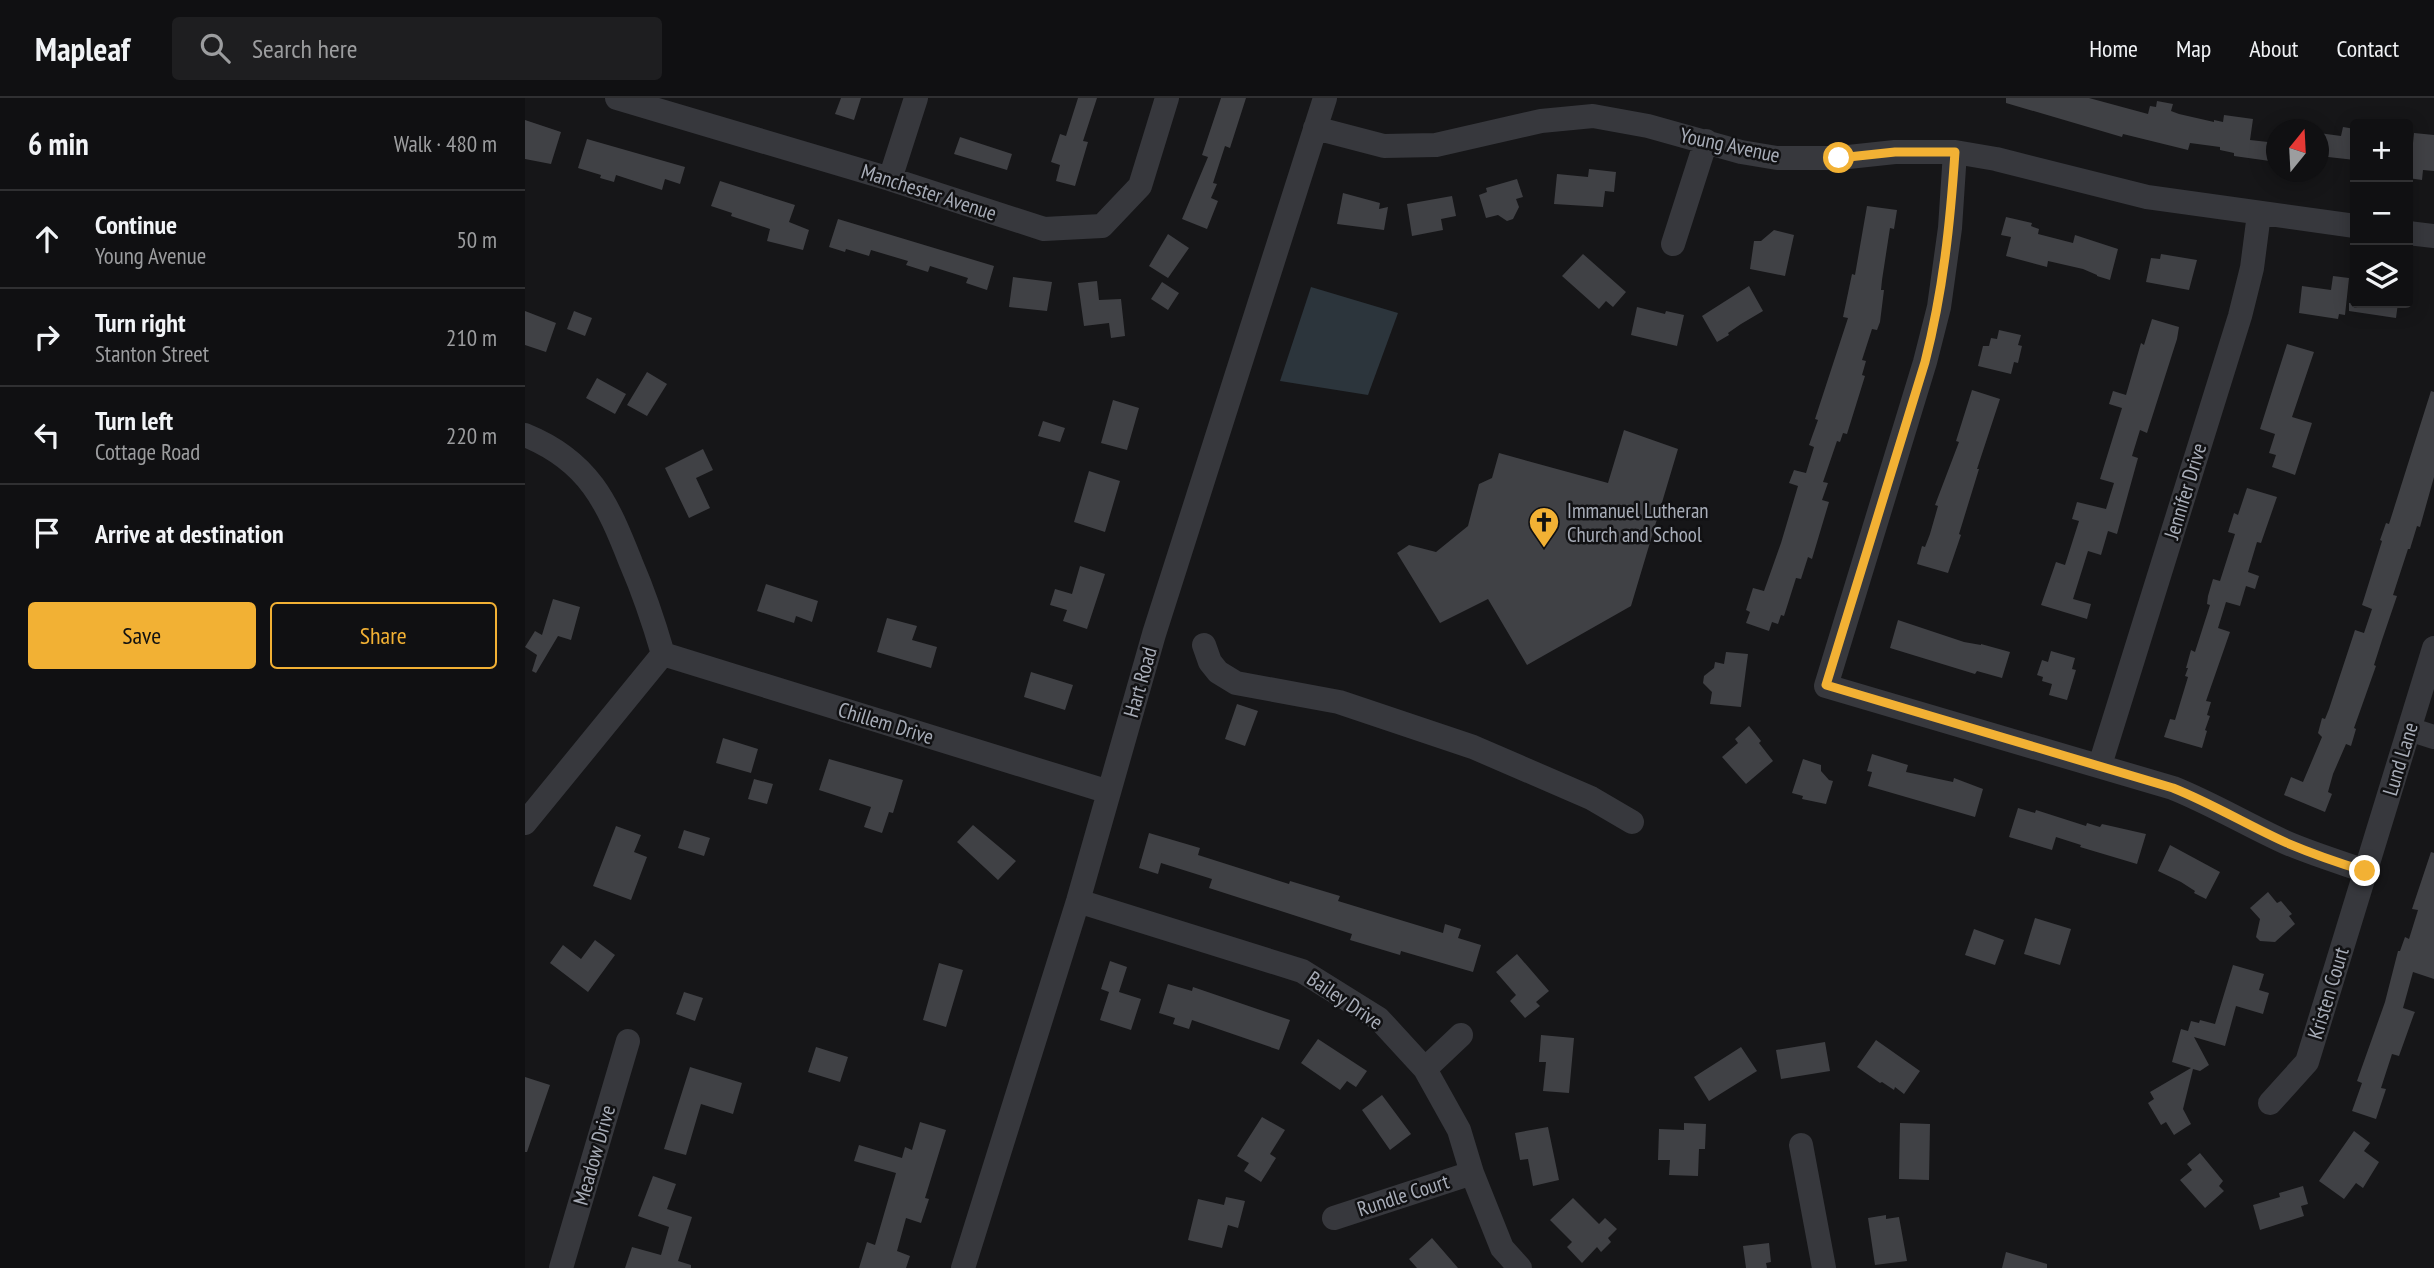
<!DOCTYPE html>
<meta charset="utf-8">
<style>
body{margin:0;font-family:"PT Sans Narrow",sans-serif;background:#1e1e20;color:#f1f3f6}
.controls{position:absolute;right:21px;top:21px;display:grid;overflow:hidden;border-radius:7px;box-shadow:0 4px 18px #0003}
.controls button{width:63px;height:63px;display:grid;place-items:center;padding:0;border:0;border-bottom:2px solid #303032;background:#101012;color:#f1f3f6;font:35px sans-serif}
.compass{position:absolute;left:1741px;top:21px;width:63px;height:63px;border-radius:50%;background:#101012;box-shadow:0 4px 18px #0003;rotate:18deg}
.stop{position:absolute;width:21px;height:21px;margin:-16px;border:5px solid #f2b134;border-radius:50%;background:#fff}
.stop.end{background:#f2b134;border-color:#fff;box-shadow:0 2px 7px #0008}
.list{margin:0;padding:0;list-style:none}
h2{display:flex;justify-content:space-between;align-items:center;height:91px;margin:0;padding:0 28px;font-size:30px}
h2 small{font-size:23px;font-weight:400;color:#9c9d9f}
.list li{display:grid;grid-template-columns:46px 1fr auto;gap:21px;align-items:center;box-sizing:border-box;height:98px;padding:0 28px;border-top:2px solid #303032}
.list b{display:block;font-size:26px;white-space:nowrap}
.list p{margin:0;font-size:23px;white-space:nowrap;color:#9c9d9f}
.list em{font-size:23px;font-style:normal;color:#9c9d9f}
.actions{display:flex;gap:14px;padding:21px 28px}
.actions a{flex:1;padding:16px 0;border:2px solid #f2b134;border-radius:7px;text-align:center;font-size:24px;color:#f2b134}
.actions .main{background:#f2b134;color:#111}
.icon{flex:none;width:38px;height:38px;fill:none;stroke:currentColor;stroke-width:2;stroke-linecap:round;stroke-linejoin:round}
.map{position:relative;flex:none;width:1909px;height:1170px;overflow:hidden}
header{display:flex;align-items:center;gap:42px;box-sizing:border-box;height:98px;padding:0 35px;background:#101012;border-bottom:2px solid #303032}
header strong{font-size:33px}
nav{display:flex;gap:38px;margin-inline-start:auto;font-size:24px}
.search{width:490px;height:63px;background:#1e1e20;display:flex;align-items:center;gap:18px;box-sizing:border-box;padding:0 24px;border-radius:7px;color:#9c9d9f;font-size:26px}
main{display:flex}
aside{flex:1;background:#101012}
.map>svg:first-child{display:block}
</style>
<header>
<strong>Mapleaf</strong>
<div class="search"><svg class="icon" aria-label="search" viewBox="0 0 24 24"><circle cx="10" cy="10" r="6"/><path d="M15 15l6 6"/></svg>Search here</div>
<nav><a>Home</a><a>Map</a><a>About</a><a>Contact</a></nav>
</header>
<main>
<aside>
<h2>6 min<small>Walk · 480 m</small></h2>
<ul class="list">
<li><svg class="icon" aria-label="ahead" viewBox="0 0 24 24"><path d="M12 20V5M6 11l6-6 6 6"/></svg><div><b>Continue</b><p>Young Avenue</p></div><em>50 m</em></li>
<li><svg class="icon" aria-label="right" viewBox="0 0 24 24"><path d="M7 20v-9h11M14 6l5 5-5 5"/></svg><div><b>Turn right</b><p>Stanton Street</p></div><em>210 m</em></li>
<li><svg class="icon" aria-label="left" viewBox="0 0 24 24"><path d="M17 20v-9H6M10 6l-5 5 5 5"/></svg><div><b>Turn left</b><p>Cottage Road</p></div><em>220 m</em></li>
<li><svg class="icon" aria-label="arrive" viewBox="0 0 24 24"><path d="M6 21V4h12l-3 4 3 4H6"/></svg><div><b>Arrive at destination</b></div></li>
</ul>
<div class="actions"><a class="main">Save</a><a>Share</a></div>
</aside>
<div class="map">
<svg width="1909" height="1170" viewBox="0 0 1909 1170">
<rect width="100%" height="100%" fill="#161618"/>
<!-- water -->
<path fill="#2c353c" d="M786,189L873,215L843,297L755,283Z"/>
<!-- building -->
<path fill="#404145" d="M316,0H336L329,22L310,16Z
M553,0H572L558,43L563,44L550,88L531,83L535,67L526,64L535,36L541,38Z
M696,0H721L705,50L700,48L688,85L692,86L686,100L693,103L682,131L657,121L683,59L677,57Z
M1481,0H1564L1623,16L1625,8L1631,9L1632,3L1648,6L1646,13L1654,16L1689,24V22L1698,24L1699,17L1728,21L1725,42L1752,45V64L1709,58V55L1695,52V49L1665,45L1663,52L1598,36L1597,39L1481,5Z
M0,22L36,34L26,66L0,61Z
M1818,29L1830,31V62L1794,58V35L1816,38Z
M1889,35L1909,37V73L1898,72L1897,82L1883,80V45H1888Z
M435,39L487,56L482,72L429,56Z
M62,41L160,69L155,86L140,81L137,92L91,77L89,84L75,80L76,77L53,70Z
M1064,71L1091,74L1089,94L1080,93L1078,109L1029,106L1032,76L1063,79Z
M992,81L998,99L991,101L994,109L988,121L982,123L973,117L961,120L954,97L962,94L961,90Z
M195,83L270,107L264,124L284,132L278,152L242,143L245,131L206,118L207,115L186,108Z
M818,95L855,105L854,111L863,109L859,132L812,126Z
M927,98L931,118L916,121L918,132L887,138L882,106Z
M1342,108L1372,112L1369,131L1365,130L1357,182L1356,192H1359L1355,224L1352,232L1347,231L1337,262L1341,263L1337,277L1340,278L1322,336L1318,335L1315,344L1312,343L1298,384L1303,385L1297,402L1304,404L1287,461L1283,459L1276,481L1271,480L1259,518L1256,517L1253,526L1247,524L1244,533L1221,525L1225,514L1221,512L1228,490L1239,493L1256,445L1273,388L1264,385L1269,372L1281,375L1289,349L1284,347L1293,322L1290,321L1323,220L1318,219L1327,176L1330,177Z
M1481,119L1507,125L1506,128L1514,131L1513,136L1548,145L1550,137L1593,151L1585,182L1572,178V177L1558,171L1523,163L1522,169L1481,158L1486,139L1476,137Z
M313,121L469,168L462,192L441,185L443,180L405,168L403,174L381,167L383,163L346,152L344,158L321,151L320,154L304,149Z
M1249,132L1269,137L1260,178L1225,171L1229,143H1236Z
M643,136L664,150L643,180L624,168Z
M1058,156L1101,194L1088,209L1081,203L1074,211L1037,178Z
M1636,156L1672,162L1664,192L1621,184L1626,160L1635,161Z
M1808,178L1824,180L1820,217L1814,216L1813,221L1774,215L1777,188L1806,192Z
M488,179L527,184L522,213L484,209Z
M572,183L574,202L596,201L600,238L586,240L584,225L559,228L553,185Z
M637,184L654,195L643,212L626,201Z
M1224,188L1238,213L1216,226L1203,235L1204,237L1192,244L1177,218Z
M1824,205H1873L1871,220L1824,213Z
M1112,209L1140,216L1141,213L1159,217L1152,248L1106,237Z
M0,213L31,225L21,254L0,247Z
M49,213L67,220L60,238L42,231Z
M1627,221L1654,229L1652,241L1622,335L1615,332L1607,358L1613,360L1592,436L1583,433L1576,457L1563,453L1548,501L1566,506L1562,521L1516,507L1531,464L1540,467L1554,423L1547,421L1552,404L1581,411L1589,385L1575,381L1597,310L1584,306L1588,293L1601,297L1616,245L1619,247Z
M1474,232L1496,237L1493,247L1497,248L1493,265L1489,264L1486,276L1453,268L1458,248H1464L1466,240L1472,241Z
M1762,246L1789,254L1767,319L1787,325L1770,377L1747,369L1751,357L1744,355L1750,336L1735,331Z
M122,274L142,286L122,318L102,307Z
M72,280L101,296L90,316L61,300Z
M1447,292L1475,301L1452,371H1454L1434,436L1436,437L1423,475L1392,466L1397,448L1400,449L1405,436L1413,408L1410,407L1434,344L1431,343Z
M1906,293L1909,294V379L1895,429L1892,428L1885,451H1883L1868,497L1872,498L1857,542L1849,567L1851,568L1829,630L1831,631L1826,648L1821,646L1808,676L1803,694L1807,696L1800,714L1759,697L1766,679L1778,684L1797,639L1793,635L1797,620L1800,621L1804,611L1830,532L1839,535L1847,511L1837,507L1857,443L1855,442L1861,425L1864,426Z
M588,302L614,310L602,352L576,345Z
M518,323L540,330L535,344L513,338Z
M1099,332L1153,351L1106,508L1002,567L963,501L915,525L872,455L884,447L911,454L943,428L954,386L967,380L974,355L1083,385Z
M178,351L188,372L171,380L185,410L164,420L140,370Z
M564,373L595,383L580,434L549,424Z
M1722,390L1752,399L1736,445L1732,444L1723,474L1734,478L1730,491L1721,488L1715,508L1701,504L1693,530L1705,534L1681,603L1686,604L1682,617L1685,618L1680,632L1682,633L1677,650L1639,639L1645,621L1650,622L1663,579L1660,578L1663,570H1661L1666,552L1670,554L1685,507L1682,506L1683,498L1688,481L1695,483L1710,436L1703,434L1709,415L1713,417Z
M555,468L580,476L562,531L538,523L542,512L525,507L530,491L547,496Z
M241,486L293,503L287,524L271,518L269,525L232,513Z
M28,501L55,509L46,542L33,538L11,575L7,573L12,557L0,549L10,533L17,537Z
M362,520L392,528L387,542L412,549L406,570L352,554Z
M1373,522L1439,544L1456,547V546L1485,554L1477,580L1452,573L1450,576L1365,550Z
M1526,553L1550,560L1547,571L1551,572L1542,602L1524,597L1527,586L1517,583L1518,579L1512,577L1517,562L1523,564Z
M1201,554L1223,556L1216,609L1185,606L1187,594L1178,585L1179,578L1189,570L1190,564L1199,566Z
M506,574L548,587L540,612L499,599Z
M712,606L733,613L720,648L700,641Z
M1224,628L1236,643L1234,645L1248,663L1221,686L1197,659L1213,645L1210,641Z
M198,640L233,651L226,675L191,665Z
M1347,656L1383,667L1381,674L1428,684L1429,680L1458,691L1450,719L1343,688L1347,674L1342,673Z
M304,661L378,682L368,715L364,714L357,735L339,729L346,709L294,692Z
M1278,661L1296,667V673L1304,682L1308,683L1301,706L1277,701L1278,698L1267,695Z
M229,681L248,686L242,706L223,701Z
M1493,710L1510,715L1511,712L1561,728L1562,725L1575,729L1577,726L1621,736L1612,766L1555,749L1556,747L1531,739L1527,752L1484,739Z
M448,727L491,763L473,782L432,744Z
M91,728L116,737L109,754L122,759L106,802L68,788Z
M159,732L185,740L179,758L153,750Z
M624,735L675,750L673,757L764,786L765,783L815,798L813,803L918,835L920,826L936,831L933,840L956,847L948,874L876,853L875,857L825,842L827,836L684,790L687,781L636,765L633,776L614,770Z
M1645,747L1695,774L1681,801L1669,795L1670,793L1656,784L1633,773Z
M1906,754L1909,755V881L1888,874L1878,910L1890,914L1889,916L1874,958L1867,956L1856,990L1861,991L1851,1021L1827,1013L1837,985L1832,983L1860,904L1873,853H1875L1880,839L1884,841L1893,812L1887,811Z
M1743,794L1752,805L1756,803L1767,816L1764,818L1770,826L1750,844L1735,843L1731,839L1735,821L1725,810Z
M1510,820L1546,831L1535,867L1499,856Z
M1449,831L1479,842L1470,867L1440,857Z
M70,842L90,857L63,894L25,865L38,847L56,861Z
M992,856L1024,893L1011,904L1015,908L1000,920L985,903L991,897L971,874Z
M585,863L602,869L594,894L616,901L606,932L575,922L584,894L576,891Z
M414,865L438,872L421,929L398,922Z
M1708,867L1739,876L1734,892L1744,895L1738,916L1711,908L1700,948L1669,939L1684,967L1675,973L1668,971L1658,1011L1666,1026L1649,1037L1641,1024L1636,1027L1623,1005L1629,1001L1625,994L1666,970L1647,964L1656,931L1663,933L1666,923L1674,925L1675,922L1690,926Z
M643,886L667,893L668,889L765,922L754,952L667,922L664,931L648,926L650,920L634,915Z
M159,894L178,900L170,923L151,916Z
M1016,937L1049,940L1044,995L1018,993L1021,964H1014Z
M793,941L842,973L831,989L822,983L815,992L776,965Z
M1351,942L1395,973L1379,996L1370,989L1369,992L1357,984L1355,985L1332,969Z
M1300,944L1305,973L1256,981L1251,952Z
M291,949L323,959L315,984L283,974Z
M1216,949L1232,973L1184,1003L1169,979Z
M165,969L217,985L208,1016L176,1006L161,1057L139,1051Z
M0,979L25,987L2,1054H0Z
M857,997L886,1036L865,1052L837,1012Z
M737,1019L760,1032L745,1056L751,1060L736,1084L719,1073L724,1065L712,1058Z
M395,1024L421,1032L400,1100L404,1101L396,1125L381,1120L372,1153L385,1158L381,1170H334L342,1144L350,1147L371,1075L329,1063L334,1047L377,1060L380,1049L387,1052Z
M1159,1025L1181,1026L1180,1051H1174L1173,1078L1144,1077L1145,1062H1133L1134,1031L1159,1032Z
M1375,1025L1405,1026L1404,1082L1374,1081Z
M1023,1029L1034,1082L1008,1088L1003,1061L995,1062L990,1035Z
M1829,1033L1845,1045L1839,1053L1854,1064L1838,1090L1831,1085L1819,1101L1794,1083Z
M1675,1055L1698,1083L1694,1088L1699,1093L1680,1110L1655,1082L1667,1072L1662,1066Z
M128,1078L151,1086L142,1111L167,1119L153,1163L166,1167V1170H100L107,1149L136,1157L144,1129L113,1118Z
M1778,1088L1783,1106L1776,1108L1779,1118L1735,1132L1728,1107L1755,1099L1754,1095Z
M701,1099L720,1103L713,1130L703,1127L697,1150L663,1142L673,1101L699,1107Z
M1048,1100L1074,1126L1080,1120L1092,1131L1083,1140L1086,1144L1076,1154L1072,1149L1057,1165L1042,1149L1047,1144L1025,1122Z
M1361,1117V1121L1374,1119L1382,1163L1350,1167L1343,1120Z
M907,1140L933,1170H892L884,1161Z
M1244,1145L1246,1164L1241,1165L1242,1170H1221L1218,1148Z
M1481,1154L1522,1166V1170H1477Z"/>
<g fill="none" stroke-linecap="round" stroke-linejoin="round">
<!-- minor -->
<path stroke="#37383d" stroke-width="24" d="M92,0L365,81L519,131L577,128L615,88L642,0
M790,30L859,48L911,47L1016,23L1068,18L1123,28L1216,54L1252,60H1314L1370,54H1430L1471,61L1622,99L1830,128
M1430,54L1425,130L1414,209L1400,264L1301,588L1648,690C1688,706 1724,728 1762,745C1788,756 1814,764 1840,773
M365,81L391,0
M1883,135L1909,138
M1148,146L1181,43
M0,337C64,363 82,404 106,465C119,495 129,525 138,556
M679,547L685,564L693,574L711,585L814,604L948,649L1066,700L1107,724
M138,556L584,694
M1884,631L1909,639
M1575,667L1715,218L1727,170L1734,116
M0,725L138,556
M553,803L777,873L854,921L900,971L934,1032L947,1075L977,1150L995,1170
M900,971L936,937
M1745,1005L1782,964L1909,550
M1276,1047L1299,1170
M809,1120L947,1075
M36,1170L103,943
M438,1170L553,803L629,536L800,0"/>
</g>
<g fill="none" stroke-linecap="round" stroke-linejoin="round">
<!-- route -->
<path stroke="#f2b134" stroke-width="9" d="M1314,60L1370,54H1430C1425,128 1418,193 1400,264L1301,587L1648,690C1688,706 1724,728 1762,745C1788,756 1814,765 1840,773"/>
</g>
<!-- icons -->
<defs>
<g id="church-pin" transform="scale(1.575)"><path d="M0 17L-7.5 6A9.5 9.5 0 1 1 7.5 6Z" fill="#f2b134" stroke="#111113"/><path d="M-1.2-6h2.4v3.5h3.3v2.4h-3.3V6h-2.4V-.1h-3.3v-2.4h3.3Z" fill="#111"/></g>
</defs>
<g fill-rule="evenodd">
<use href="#church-pin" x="1019" y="424"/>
</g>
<g text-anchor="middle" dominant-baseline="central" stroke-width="5" stroke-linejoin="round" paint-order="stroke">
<!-- street labels -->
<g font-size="21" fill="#a8adb8" stroke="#111113">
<text transform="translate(1205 47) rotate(12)">Young Avenue</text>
<text transform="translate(404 94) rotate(18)">Manchester Avenue</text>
<text transform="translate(1660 393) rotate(-73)">Jennifer Drive</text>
<text transform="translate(615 584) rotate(-74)">Hart Road</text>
<text transform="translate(361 625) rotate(17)">Chillem Drive</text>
<text transform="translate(1875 661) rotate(-73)">Lund Lane</text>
<text transform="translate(1803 895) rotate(-73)">Kristen Court</text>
<text transform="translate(820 902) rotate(34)">Bailey Drive</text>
<text transform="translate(69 1057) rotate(-74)">Meadow Drive</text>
<text transform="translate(878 1097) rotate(-18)">Rundle Court</text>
</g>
<!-- poi labels -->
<g font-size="21" fill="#a8adb8" stroke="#111113" text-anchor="start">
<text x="1042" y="412">Immanuel Lutheran<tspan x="1042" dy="24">Church and School</tspan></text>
</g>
</g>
</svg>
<div class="controls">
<button>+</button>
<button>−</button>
<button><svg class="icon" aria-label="layers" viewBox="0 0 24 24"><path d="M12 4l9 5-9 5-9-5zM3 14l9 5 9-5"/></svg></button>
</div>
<svg class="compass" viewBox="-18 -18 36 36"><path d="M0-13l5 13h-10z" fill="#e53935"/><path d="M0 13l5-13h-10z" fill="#9c9d9f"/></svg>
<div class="stop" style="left:1314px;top:60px"></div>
<div class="stop end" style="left:1840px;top:773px"></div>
</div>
</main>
